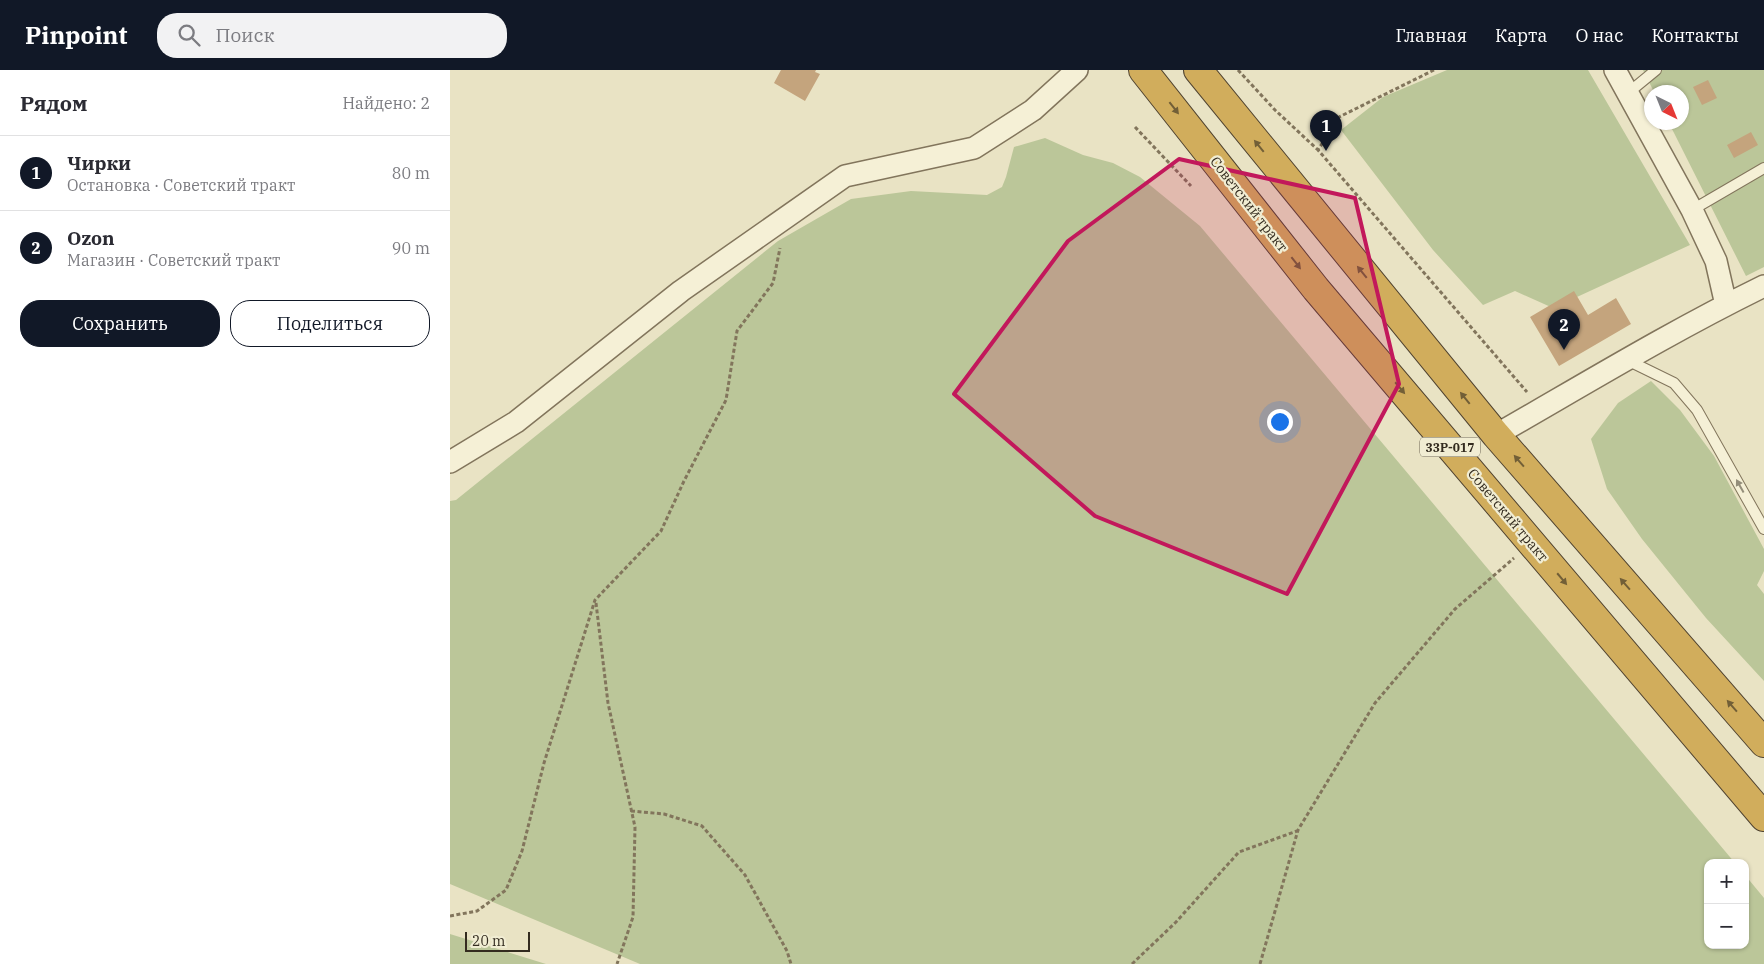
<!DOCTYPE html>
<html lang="ru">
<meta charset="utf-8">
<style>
body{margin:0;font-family:"IBM Plex Serif",serif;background:#f2f2f3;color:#2b2b33}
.controls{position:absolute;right:15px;bottom:15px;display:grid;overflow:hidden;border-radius:10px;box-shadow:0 1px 4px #0004}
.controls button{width:45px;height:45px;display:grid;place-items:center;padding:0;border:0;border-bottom:1px solid #e1e1e2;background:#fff;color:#2b2b33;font:25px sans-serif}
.compass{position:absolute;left:1194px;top:15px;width:45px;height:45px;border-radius:50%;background:#fff;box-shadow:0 1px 4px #0004;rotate:137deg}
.scale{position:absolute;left:15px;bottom:12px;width:65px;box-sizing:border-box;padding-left:5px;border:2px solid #332b1f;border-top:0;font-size:14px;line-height:18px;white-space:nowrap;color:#332b1f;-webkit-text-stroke:4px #f1edd3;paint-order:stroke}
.you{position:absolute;left:829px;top:351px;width:18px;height:18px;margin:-12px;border:4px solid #fff;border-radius:50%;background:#1a73e8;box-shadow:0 0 0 8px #1a73e833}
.badge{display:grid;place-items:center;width:32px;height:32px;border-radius:50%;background:#111827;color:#fff;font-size:16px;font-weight:700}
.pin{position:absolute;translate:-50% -41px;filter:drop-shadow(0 1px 2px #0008)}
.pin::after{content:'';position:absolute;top:26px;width:18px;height:15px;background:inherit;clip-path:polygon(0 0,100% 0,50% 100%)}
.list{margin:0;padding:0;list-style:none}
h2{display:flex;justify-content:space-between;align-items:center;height:65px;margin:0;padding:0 20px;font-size:21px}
h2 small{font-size:16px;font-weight:400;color:#7c7c81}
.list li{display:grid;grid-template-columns:32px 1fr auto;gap:15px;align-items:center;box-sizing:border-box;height:75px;padding:0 20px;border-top:1px solid #e1e1e2}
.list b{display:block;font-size:19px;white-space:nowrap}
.list p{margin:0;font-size:16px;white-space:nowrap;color:#7c7c81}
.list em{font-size:16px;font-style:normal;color:#7c7c81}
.actions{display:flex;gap:10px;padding:15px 20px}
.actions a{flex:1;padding:11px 0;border:1px solid #111827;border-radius:20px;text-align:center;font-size:18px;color:#111827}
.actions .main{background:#111827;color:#fff}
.icon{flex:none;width:28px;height:28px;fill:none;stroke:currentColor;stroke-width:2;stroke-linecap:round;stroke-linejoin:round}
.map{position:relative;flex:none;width:1314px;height:894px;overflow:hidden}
header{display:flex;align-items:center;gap:30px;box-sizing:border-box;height:70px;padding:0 25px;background:#111827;color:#fff}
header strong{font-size:24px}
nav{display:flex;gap:28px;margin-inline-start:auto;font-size:18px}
.search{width:350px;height:45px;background:#f2f2f3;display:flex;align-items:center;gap:12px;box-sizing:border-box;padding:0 18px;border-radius:20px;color:#7c7c81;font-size:19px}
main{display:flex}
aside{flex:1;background:#fff}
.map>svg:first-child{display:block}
</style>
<header>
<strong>Pinpoint</strong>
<div class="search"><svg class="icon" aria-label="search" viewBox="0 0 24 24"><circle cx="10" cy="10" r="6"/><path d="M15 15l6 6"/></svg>Поиск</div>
<nav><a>Главная</a><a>Карта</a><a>О нас</a><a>Контакты</a></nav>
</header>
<main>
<aside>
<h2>Рядом<small>Найдено: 2</small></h2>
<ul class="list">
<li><span class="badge">1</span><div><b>Чирки</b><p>Остановка · Советский тракт</p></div><em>80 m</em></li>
<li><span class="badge">2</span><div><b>Ozon</b><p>Магазин · Советский тракт</p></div><em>90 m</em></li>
</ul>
<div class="actions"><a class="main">Сохранить</a><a>Поделиться</a></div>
</aside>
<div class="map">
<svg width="1314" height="894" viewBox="0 0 1314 894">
<rect width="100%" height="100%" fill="#e9e3c4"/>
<!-- green -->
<path fill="#bbc699" d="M997,0H1138L1240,175L1103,238L1065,221L1033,235L983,180L891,60L933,27Z
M1193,0H1314V197L1296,206L1219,53L1232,52V22H1204Z
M595,68L633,85L663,93L690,107L750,156L1285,793H1258V875H1295V805L1314,828V894H190L0,814V431L6,430L328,171L401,129L461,121L537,125L552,117L556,107L564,77Z
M1201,311L1230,340L1264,386L1314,479V501L1307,515L1314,524V611L1256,548L1192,469L1157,419L1141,369L1168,333Z
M0,864L96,894H0Z"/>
<!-- building -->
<path fill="#c4a47d" d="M331,0H366L365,2L370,4L355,31L324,13Z
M1258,10L1267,28L1252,35L1243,17Z
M1301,62L1308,75L1284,88L1277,75Z
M1124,221L1138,245L1166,228L1181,254L1109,296L1080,247Z"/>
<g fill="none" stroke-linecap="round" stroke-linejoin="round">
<!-- lane casing -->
<g stroke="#82755c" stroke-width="12">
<path id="lane" d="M1178,23L1206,0
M1242,140L1314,98
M1177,290L1224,313L1247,340L1314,459"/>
</g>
<!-- street casing -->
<g stroke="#82755c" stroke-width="24">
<path id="street" d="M1165,0L1242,140L1266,191L1276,235
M1046,365C1135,314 1222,261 1314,216
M0,392L66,352L231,221L395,106L524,78L583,40L627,0"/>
</g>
<!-- highway casing -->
<g stroke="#504330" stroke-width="30">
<path id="highway" d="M693,0L866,219L1314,747
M748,0L1046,365L1314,673"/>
</g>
<!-- path -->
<path stroke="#82755c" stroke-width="3" stroke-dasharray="4 2.5" stroke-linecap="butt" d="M788,0L825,40L868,80
M984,0L889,47L868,80L1077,322
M685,57L741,116
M146,533L158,633L185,757L183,847L167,894
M181,741L214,744L252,756L295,805L337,881L341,894
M0,846L27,841L56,820L72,781L94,693L145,530L211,461L234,411L276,330L287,261L323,213L330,178
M682,894L726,852L789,782L847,761
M810,894L848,760L925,633L1005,539L1064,488"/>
<!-- lane -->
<use href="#lane" stroke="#f5f0d6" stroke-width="10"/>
<!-- street -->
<use href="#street" stroke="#f5f0d6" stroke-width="21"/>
<!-- highway -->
<use href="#highway" stroke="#d1ad5c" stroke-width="28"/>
</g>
<!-- one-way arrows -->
<defs><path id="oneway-solid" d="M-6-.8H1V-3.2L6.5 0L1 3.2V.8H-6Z" transform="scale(1.25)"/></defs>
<g fill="#725f37">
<use href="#oneway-solid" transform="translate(724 38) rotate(52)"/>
<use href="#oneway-solid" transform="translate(809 76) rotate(-129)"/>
<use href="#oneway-solid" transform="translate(846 193) rotate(52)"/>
<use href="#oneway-solid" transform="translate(912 202) rotate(-129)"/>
<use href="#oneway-solid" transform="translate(950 318) rotate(50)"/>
<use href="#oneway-solid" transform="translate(1015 328) rotate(-129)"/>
<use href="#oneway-solid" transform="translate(1069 391) rotate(-131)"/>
<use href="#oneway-solid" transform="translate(1112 509) rotate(50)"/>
<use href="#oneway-solid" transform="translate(1175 514) rotate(-131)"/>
<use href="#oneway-solid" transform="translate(1282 636) rotate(-131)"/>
</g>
<use fill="#948e7a" href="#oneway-solid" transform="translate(1290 416) rotate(-119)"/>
<!-- marked area -->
<path fill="#c2185b" fill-opacity="0.2" stroke="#c2185b" stroke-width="4" stroke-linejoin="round" d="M729,89L905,128L949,314L837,524L645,446L504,324L618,171Z"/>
<g text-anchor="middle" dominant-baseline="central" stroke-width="4.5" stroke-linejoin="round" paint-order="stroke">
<!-- shield labels -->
<rect fill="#f1edd3" stroke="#6c6555" stroke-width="1" x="970" y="367.5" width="60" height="19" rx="4"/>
<g font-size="12" font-weight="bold" fill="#332b1f">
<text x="1000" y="377">33Р-017</text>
</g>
<!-- street labels -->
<g font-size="14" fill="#332b1f" stroke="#f1edd3">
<text transform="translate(799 134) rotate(52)">Советский тракт</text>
<text transform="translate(1058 445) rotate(50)">Советский тракт</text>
</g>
</g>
</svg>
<div class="controls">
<button>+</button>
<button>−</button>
</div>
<svg class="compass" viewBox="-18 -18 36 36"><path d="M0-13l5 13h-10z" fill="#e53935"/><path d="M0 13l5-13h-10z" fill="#7c7c81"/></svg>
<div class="scale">20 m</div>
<div class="you"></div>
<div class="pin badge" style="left:876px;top:81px">1</div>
<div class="pin badge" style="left:1114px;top:280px">2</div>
</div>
</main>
